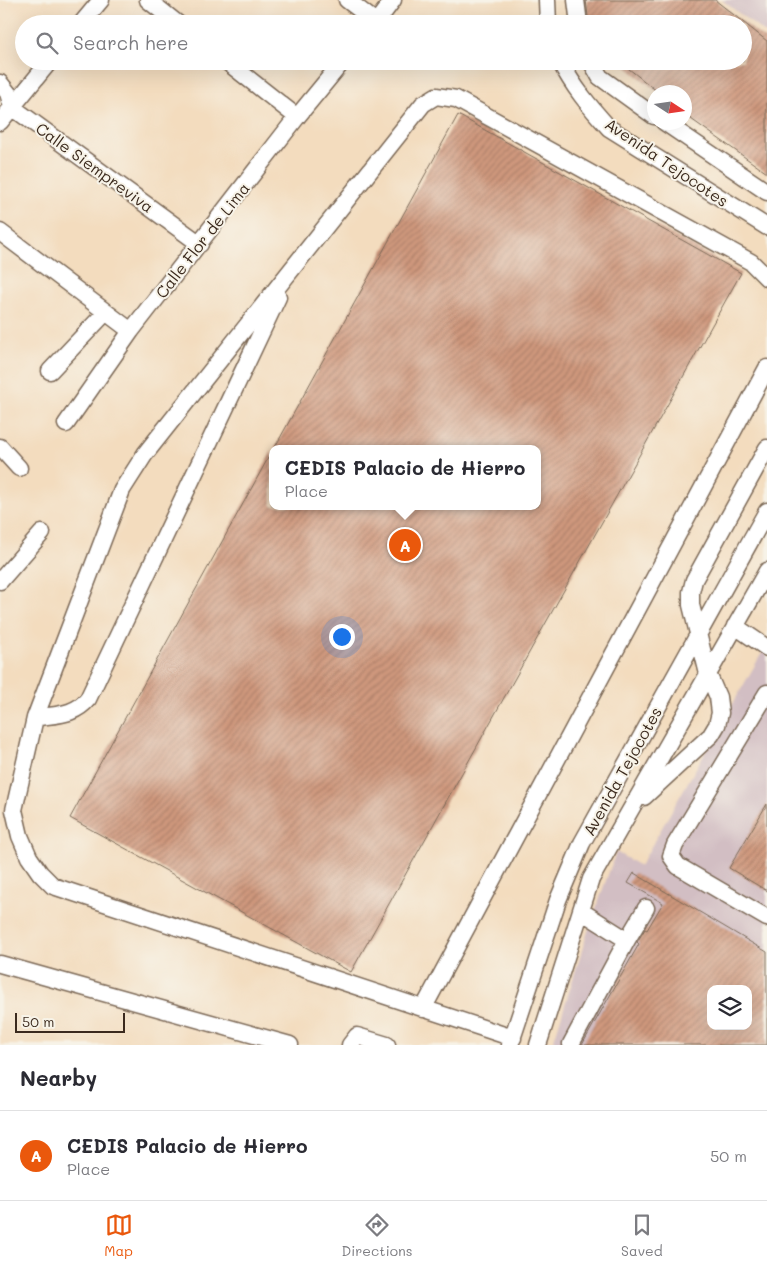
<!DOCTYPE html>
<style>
body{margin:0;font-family:Mali,sans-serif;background:#f7f7f7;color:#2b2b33}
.controls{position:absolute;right:15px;bottom:15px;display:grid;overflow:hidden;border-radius:10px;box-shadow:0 5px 20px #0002}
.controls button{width:45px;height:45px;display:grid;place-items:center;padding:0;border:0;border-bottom:1px solid #e1e1e2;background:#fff;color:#2b2b33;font:25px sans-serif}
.compass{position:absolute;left:647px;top:85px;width:45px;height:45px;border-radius:50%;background:#fff;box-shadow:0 5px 20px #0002;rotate:102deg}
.scale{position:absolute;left:15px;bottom:12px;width:110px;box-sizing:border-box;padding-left:5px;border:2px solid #3b2a1e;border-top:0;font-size:14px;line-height:18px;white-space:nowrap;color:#3b2a1e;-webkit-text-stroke:4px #f7f3e8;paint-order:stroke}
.you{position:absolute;left:341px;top:636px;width:18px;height:18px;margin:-12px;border:4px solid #fff;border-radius:50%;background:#1a73e8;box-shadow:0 0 0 8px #1a73e833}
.badge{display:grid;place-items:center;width:32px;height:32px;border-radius:50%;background:#ea580c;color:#fff;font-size:16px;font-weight:700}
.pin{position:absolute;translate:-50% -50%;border:2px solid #fff;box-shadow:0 1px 5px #0006}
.popup{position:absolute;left:269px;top:445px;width:272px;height:65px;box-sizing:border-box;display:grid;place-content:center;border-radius:10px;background:#fff;filter:drop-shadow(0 1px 4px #0005);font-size:16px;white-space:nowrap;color:#7c7c81}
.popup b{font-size:19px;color:#2b2b33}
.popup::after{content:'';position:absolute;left:50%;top:100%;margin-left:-10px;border:10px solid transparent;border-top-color:#fff}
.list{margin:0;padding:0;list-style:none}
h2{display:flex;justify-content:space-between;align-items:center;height:65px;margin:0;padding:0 20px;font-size:21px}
h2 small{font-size:16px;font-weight:400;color:#7c7c81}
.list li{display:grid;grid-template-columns:32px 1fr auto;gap:15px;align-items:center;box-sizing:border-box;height:90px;padding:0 20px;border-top:1px solid #e1e1e2}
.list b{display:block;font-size:19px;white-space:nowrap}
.list p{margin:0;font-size:16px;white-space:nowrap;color:#7c7c81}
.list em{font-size:16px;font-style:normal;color:#7c7c81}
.icon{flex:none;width:28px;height:28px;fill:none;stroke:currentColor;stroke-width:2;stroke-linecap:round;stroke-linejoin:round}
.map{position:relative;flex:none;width:767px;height:1045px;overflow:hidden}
.search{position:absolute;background:#fff;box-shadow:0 5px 20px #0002;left:15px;right:15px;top:15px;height:55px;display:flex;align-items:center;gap:12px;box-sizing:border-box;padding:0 18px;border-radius:28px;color:#7c7c81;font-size:19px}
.sheet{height:155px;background:#fff}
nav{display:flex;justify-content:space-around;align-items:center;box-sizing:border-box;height:70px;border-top:1px solid #e1e1e2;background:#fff;font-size:14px;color:#7c7c81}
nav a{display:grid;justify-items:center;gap:2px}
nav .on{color:#ea580c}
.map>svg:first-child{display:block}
</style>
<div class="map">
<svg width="767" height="1045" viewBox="0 0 767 1045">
<defs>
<pattern id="building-hatch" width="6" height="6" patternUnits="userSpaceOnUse" patternTransform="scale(1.25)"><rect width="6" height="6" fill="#cf987d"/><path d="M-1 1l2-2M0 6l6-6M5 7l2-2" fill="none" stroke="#a97c66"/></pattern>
</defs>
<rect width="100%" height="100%" fill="#f7f3e8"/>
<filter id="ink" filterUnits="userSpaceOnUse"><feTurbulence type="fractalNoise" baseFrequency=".02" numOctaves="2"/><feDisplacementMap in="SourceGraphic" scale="10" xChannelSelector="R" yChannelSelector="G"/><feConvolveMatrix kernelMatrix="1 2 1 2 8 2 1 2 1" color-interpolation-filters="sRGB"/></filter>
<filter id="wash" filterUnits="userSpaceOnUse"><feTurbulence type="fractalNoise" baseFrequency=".0096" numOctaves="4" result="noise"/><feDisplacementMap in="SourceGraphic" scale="20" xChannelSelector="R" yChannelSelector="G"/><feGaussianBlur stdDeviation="1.12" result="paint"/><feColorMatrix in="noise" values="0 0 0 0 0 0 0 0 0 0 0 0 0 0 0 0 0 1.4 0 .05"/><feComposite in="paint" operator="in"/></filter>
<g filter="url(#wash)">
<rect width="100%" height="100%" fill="#f3dcbe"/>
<!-- industrial -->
<path fill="#d2bec3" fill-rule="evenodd" d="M722,0H767V35Z
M767,644V1045H556L554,1040L587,934L616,852L640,866ZM711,989H748V1026H711Z"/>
<g id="blocks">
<!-- building -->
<path fill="url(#building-hatch)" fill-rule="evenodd" d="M586,0H715L767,41V173L684,114V92H658L619,61H743V24H589Z
M458,115L741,273L351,972L70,818L272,451V506H538V449H274Z
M767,804V891L729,868Z
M634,873L767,952V1045H582L639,944L637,942L645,929L647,930L663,903L628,883ZM711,989H748V1026H711Z"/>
</g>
</g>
<g filter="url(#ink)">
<use href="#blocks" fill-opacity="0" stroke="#7b6856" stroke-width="1"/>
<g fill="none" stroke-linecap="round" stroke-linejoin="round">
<!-- minor casing -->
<g stroke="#7b6856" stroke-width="19">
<path id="minor" d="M148,0L178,24
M347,0L376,22
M547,0L548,24
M576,0L579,24
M81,24L101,0
M375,24L393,0
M226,61L297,117
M560,61C573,87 590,107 609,128L767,227
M591,61L600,77L654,116
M0,83L8,93L12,107L200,244
M0,122L50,61
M664,122L767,192
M0,232L131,331
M50,371L105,313
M66,424L131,331L297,117L343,61
M0,447L19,468
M0,581L42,533
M735,626L767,648
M767,693L675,845L671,856L678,866L767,918
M35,718C56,714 74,716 88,699L278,297
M644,797L711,735L717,725L720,713L718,697L708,674L691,605V592L694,580L767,448
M581,911L627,940
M0,964L290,1045
M423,1009L767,368
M513,1038L53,886L40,873L29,857L20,836L14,810L35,718L122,490L145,454L423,104L436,96L456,99L751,262L767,278
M571,1044L627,940L646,908
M350,1045L357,1036L387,1045
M510,1045L558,900L582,843L767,511
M538,1045L591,879L767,571"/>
</g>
<!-- minor -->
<use href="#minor" stroke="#fff" stroke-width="16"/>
</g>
</g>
<g text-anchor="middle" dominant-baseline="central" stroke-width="4" stroke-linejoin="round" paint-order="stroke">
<!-- street labels -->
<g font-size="16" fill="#3b2a1e" stroke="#f7f3e8">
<text transform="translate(667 162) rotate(34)">Avenida Tejocotes</text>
<text transform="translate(95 167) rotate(36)">Calle Siempreviva</text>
<text transform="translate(202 240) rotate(-52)">Calle Flor de Lima</text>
<text transform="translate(622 771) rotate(-61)">Avenida Tejocotes</text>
</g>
</g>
</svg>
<div class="controls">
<button><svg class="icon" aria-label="layers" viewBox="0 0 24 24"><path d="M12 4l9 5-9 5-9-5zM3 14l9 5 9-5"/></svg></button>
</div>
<svg class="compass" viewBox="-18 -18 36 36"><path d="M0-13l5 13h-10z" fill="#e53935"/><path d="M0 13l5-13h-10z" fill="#7c7c81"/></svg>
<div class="scale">50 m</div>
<div class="you"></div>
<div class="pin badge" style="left:405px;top:545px">A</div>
<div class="popup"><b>CEDIS Palacio de Hierro</b>Place</div>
<div class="search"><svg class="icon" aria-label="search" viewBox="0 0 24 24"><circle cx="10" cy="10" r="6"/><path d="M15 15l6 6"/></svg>Search here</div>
</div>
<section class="sheet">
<h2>Nearby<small></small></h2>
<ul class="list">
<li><span class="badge">A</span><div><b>CEDIS Palacio de Hierro</b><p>Place</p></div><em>50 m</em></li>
</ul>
</section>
<nav>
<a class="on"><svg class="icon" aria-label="map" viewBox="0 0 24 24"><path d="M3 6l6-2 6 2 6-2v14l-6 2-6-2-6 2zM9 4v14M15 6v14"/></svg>Map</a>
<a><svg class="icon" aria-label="directions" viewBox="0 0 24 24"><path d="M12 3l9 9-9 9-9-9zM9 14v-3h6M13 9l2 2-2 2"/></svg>Directions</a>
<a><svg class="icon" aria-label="saved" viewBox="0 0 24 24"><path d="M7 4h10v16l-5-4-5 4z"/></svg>Saved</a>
</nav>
